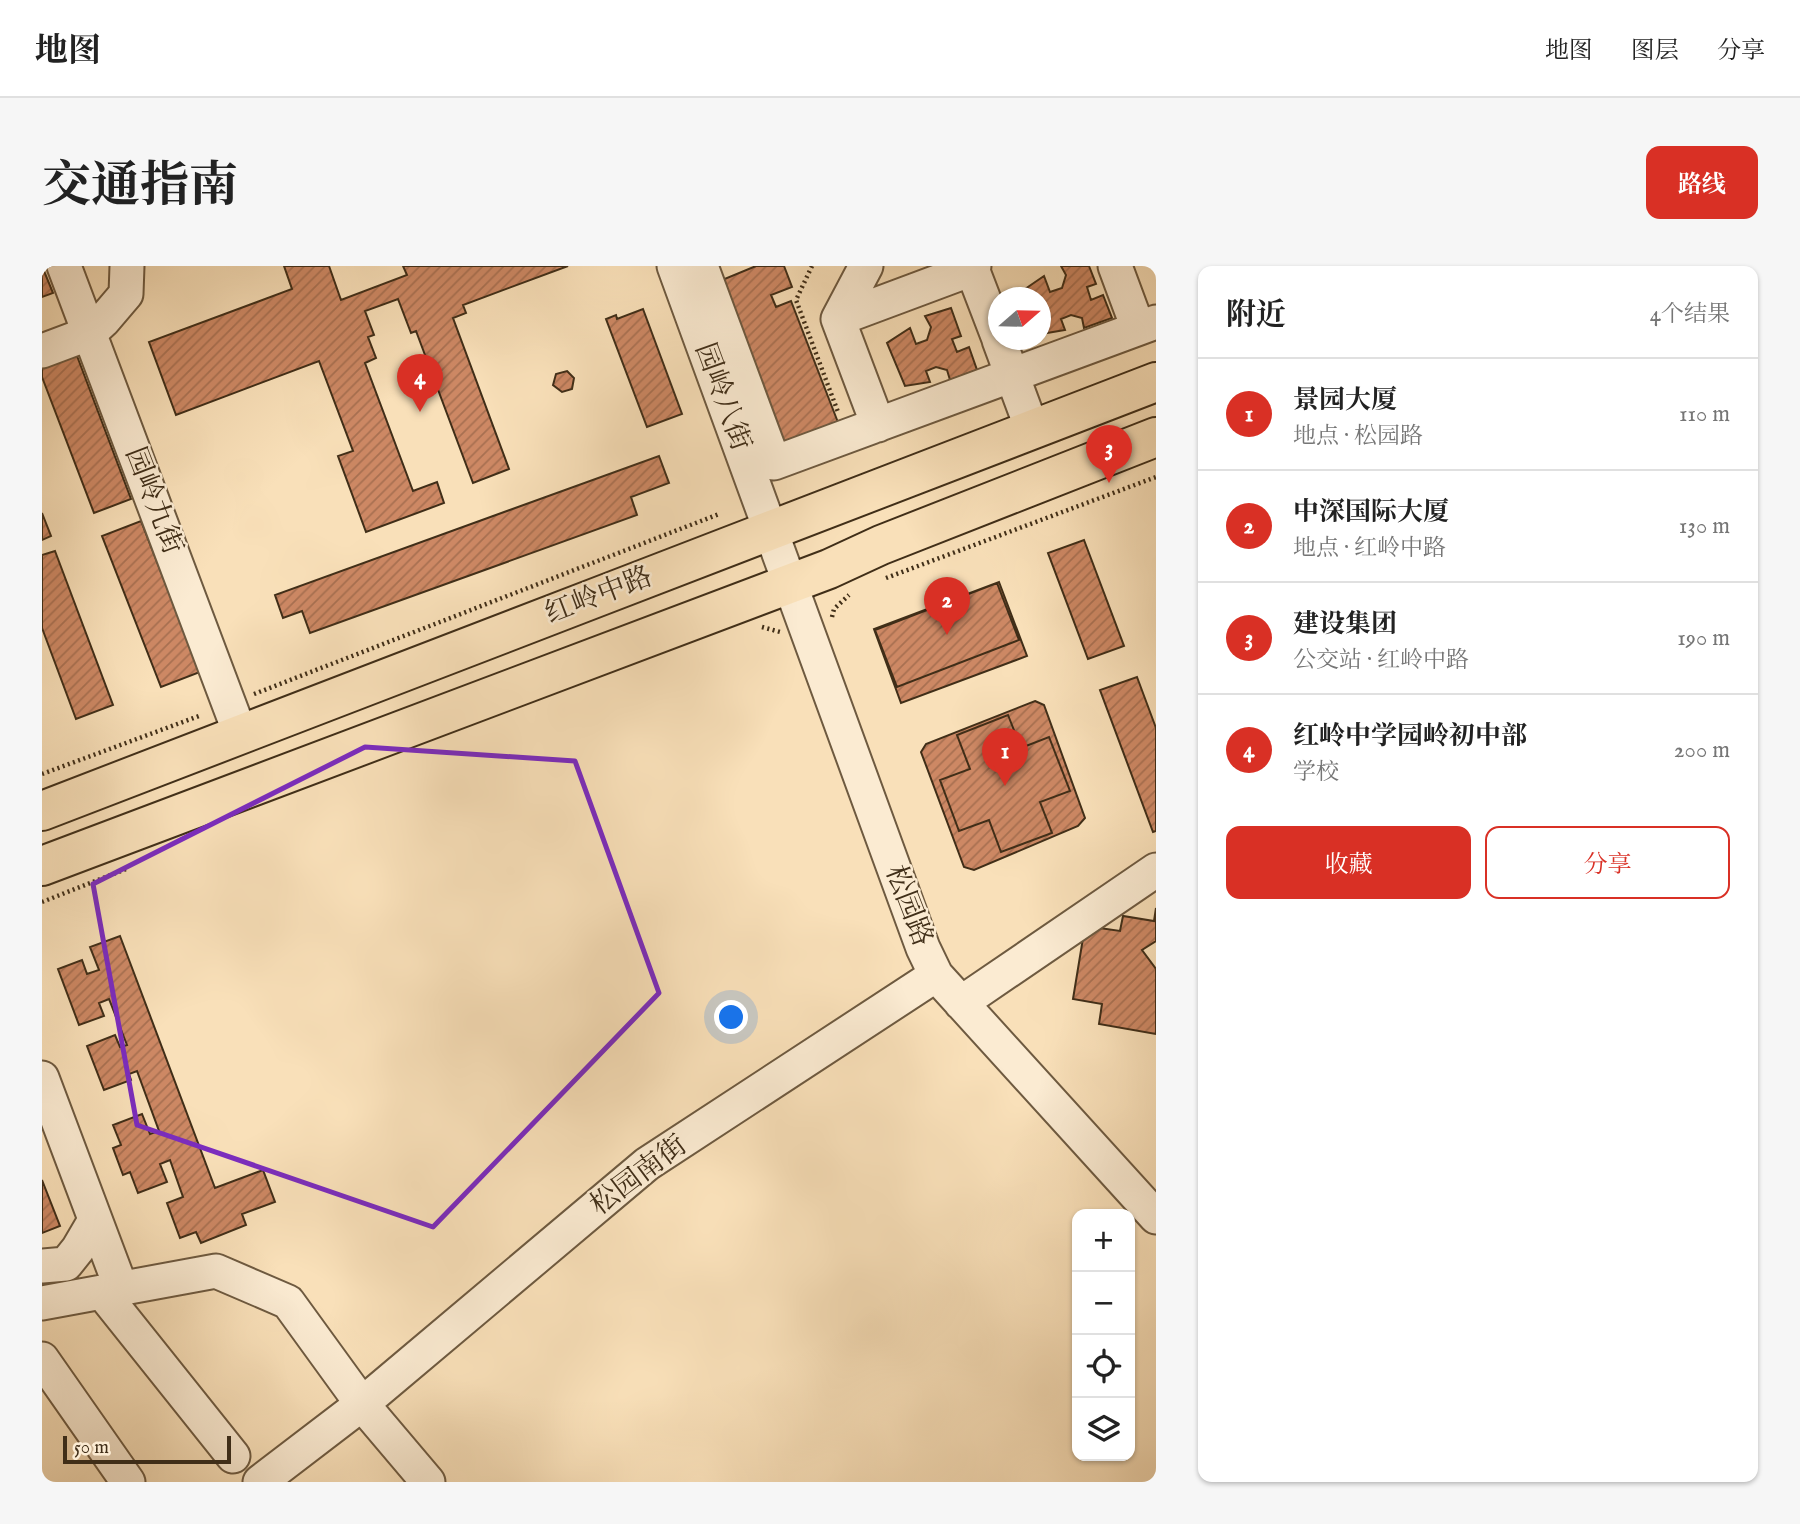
<!DOCTYPE html>
<html lang="zh">
<meta charset="utf-8">
<style>
body{margin:0;font-family:"IM FELL English","Noto Serif SC",serif;background:#f6f6f6;color:#222}
.controls{position:absolute;right:21px;bottom:21px;display:grid;overflow:hidden;border-radius:14px;box-shadow:0 2px 5px #0004}
.controls button{width:63px;height:63px;display:grid;place-items:center;padding:0;border:0;border-bottom:2px solid #e0e0e0;background:#fff;color:#222;font:35px sans-serif}
.compass{position:absolute;left:946px;top:21px;width:63px;height:63px;border-radius:50%;background:#fff;box-shadow:0 2px 5px #0004;rotate:70deg}
.scale{position:absolute;left:21px;bottom:18px;width:168px;box-sizing:border-box;padding-left:7px;border:4px solid #402e18;border-top:0;font-size:19px;line-height:24px;white-space:nowrap;color:#402e18;-webkit-text-stroke:5px #fbebd2;paint-order:stroke}
.you{position:absolute;left:690px;top:752px;width:24px;height:24px;margin:-18px;border:5px solid #fff;border-radius:50%;background:#1a73e8;box-shadow:0 0 0 10px #1a73e833}
.badge{display:grid;place-items:center;width:46px;height:46px;border-radius:50%;background:#d93025;color:#fff;font-size:23px;font-weight:700}
.pin{position:absolute;translate:-50% -58px;filter:drop-shadow(0 2px 4px #0008)}
.pin::after{content:'';position:absolute;top:37px;width:24px;height:21px;background:inherit;clip-path:polygon(0 0,100% 0,50% 100%)}
.list{margin:0;padding:0;list-style:none}
h2{display:flex;justify-content:space-between;align-items:center;height:91px;margin:0;padding:0 28px;font-size:30px}
h2 small{font-size:23px;font-weight:400;color:#767676}
.list li{display:grid;grid-template-columns:46px 1fr auto;gap:21px;align-items:center;box-sizing:border-box;height:112px;padding:0 28px;border-top:2px solid #e0e0e0}
.list b{display:block;font-size:26px;white-space:nowrap}
.list p{margin:0;font-size:23px;white-space:nowrap;color:#767676}
.list em{font-size:23px;font-style:normal;color:#767676}
.actions{display:flex;gap:14px;padding:21px 28px}
.actions a{flex:1;padding:16px 0;border:2px solid #d93025;border-radius:14px;text-align:center;font-size:24px;color:#d93025}
.actions .main{background:#d93025;color:#fff}
.icon{flex:none;width:38px;height:38px;fill:none;stroke:currentColor;stroke-width:2;stroke-linecap:round;stroke-linejoin:round}
.map{position:relative;flex:none;width:1114px;height:1216px;overflow:hidden;border-radius:14px}
header{display:flex;align-items:center;gap:42px;box-sizing:border-box;height:98px;padding:0 35px;background:#fff;border-bottom:2px solid #e0e0e0}
header strong{font-size:33px}
nav{display:flex;gap:38px;margin-inline-start:auto;font-size:24px}
.intro{display:flex;align-items:center;justify-content:space-between;box-sizing:border-box;height:168px;padding:0 42px}
h1{margin:0;font-size:49px}
.button{padding:18px 32px;border-radius:14px;background:#d93025;color:#fff;font-size:24px;font-weight:700}
main{display:flex;gap:42px;padding:0 42px}
aside{flex:1;background:#fff;border-radius:14px;box-shadow:0 2px 5px #0004}
.map>svg:first-child{display:block}
</style>
<header>
<strong>地图</strong>
<nav><a>地图</a><a>图层</a><a>分享</a></nav>
</header>
<div class="intro"><h1>交通指南</h1><a class="button">路线</a></div>
<main>
<div class="map">
<svg width="1114" height="1216" viewBox="0 0 1114 1216">
<defs>
<pattern id="building-hatch" width="6" height="6" patternUnits="userSpaceOnUse" patternTransform="scale(1.75)"><rect width="6" height="6" fill="#cd8864"/><path d="M-1 1l2-2M0 6l6-6M5 7l2-2" fill="none" stroke="#a87051"/></pattern>
</defs>
<rect width="100%" height="100%" fill="#f9e0b9"/>
<filter id="stains"><feTurbulence type="fractalNoise" baseFrequency=".00286" numOctaves="4"/><feColorMatrix values="0 0 0 0 .2 0 0 0 0 .09 0 0 0 0 .02 0 0 0 .5 -.17"/></filter>
<radialGradient id="worn" r=".72"><stop offset=".6" stop-color="#630" stop-opacity="0"/><stop offset="1" stop-color="#630" stop-opacity=".3"/></radialGradient>
<!-- building -->
<path fill="url(#building-hatch)" stroke="#402e18" stroke-width="2" d="M0,0L11,27L0,31Z
M242,0H287L299,34L365,9L361,0H526L421,39L424,47L411,52L467,203L431,217L374,65L369,67L356,33L323,45L332,69L326,71L334,92L323,97L371,225L395,216L402,237L324,266L296,190L311,185L277,95L134,149L107,76L250,23Z
M714,0H742L750,21L729,29L734,41L749,35L797,159L742,176L680,14Z
M1019,0H1047L1054,18L1045,21L1049,34L1061,29L1070,52L1042,62L1040,52L1029,49L1019,53L1023,64L999,68V32H983L980,25L1002,10L1008,26L1020,22L1024,9Z
M909,42L919,70L910,73L915,86L927,81L935,104L908,114L905,104L894,101L884,105L888,116L863,120L845,77L868,62L874,78L885,74L889,61L883,50Z
M601,43L640,148L605,161L564,53L574,49L575,53Z
M32,82L89,233L52,247L0,111V94Z
M525,105L532,112L530,123L520,126L511,119L514,108Z
M617,190L627,217L589,231L595,249L268,367L260,345L241,352L233,329Z
M0,247L9,270L0,274Z
M99,255L158,406L119,421L60,270Z
M1042,274L1082,380L1046,393L1006,287Z
M13,285L71,439L34,453L0,362V289Z
M957,316L985,390L859,437L832,363Z
M955,317L977,374L855,421L833,364Z
M1095,411L1114,462V565L1111,566L1058,424Z
M993,435L1002,439L1043,552L1036,560L932,604L922,601L879,486L884,478Z
M966,449L979,482L1007,471L1028,525L998,536L1010,567L959,586L947,554L917,565L898,514L928,503L915,469Z
M1114,642V675L1100,684L1114,703V768L1057,758L1060,738L1031,733L1043,660L1078,665L1081,650L1112,655Z
M78,670L173,922L221,904L233,936L200,948L204,959L159,977L154,966L138,972L125,937L141,931L128,894L118,898L125,916L96,927L88,906L81,909L71,882L79,879L71,859L100,848L108,868L117,865L95,805L87,808L89,814L62,824L45,780L73,769L78,781L85,779L67,733L57,737L62,750L37,759L16,703L40,694L45,708L57,704L48,681Z
M0,914L18,960L0,967Z"/>
<g fill="none" stroke-linecap="round" stroke-linejoin="round">
<!-- minor casing -->
<g stroke="#6e5a40" stroke-width="37">
<path id="minor" d="M22,0L199,470
M632,0L881,682L894,709L1114,951
M659,0L732,197L1114,56
M824,0L796,53L836,159
M929,0L957,73
M1073,0L1096,62
M796,53L930,3L932,0
M957,74L990,163
M0,85L48,67L61,55L84,28L85,0
M919,737L1114,604
M0,812L79,1022
M0,1000L24,998L36,983L53,954
M60,1026L191,1190
M0,1037L174,1005L246,1036L320,1138L386,1216
M0,1093L86,1216
M218,1216L320,1138L605,898L894,709"/>
</g>
<!-- major casing -->
<g stroke="#402e18" stroke-width="42">
<path id="major" d="M0,545C372,405 742,256 1114,116
M0,600L787,303L839,279L1114,171"/>
</g>
<!-- path -->
<path stroke="#402e18" stroke-width="4.5" stroke-dasharray="2 3.5" stroke-linecap="butt" d="M770,0L754,34L796,146
M844,312L1114,211
M790,351L792,343L807,329
M720,361L738,366
M212,428L677,248
M0,508L157,450
M0,636L84,603"/>
<!-- minor -->
<use href="#minor" stroke="#fbebd2" stroke-width="33"/>
<!-- major -->
<use href="#major" stroke="#f9e0b9" stroke-width="38"/>
</g>
<!-- marked area -->
<path fill="none" stroke="#7b2cbf" stroke-width="5" stroke-linejoin="round" d="M323,481L533,495L617,727L391,961L95,859L51,618Z"/>
<g text-anchor="middle" dominant-baseline="central" stroke-width="5" stroke-linejoin="round" paint-order="stroke">
<!-- street labels -->
<g font-size="28" fill="#402e18" stroke="#fbebd2">
<text transform="translate(680 131) rotate(70)">园岭八街</text>
<text transform="translate(111 235) rotate(69)">园岭九街</text>
<text transform="translate(557 330) rotate(-21)">红岭中路</text>
<text transform="translate(866 640) rotate(69)">松园路</text>
<text transform="translate(597 910) rotate(-37)">松园南街</text>
</g>
</g>
<rect width="100%" height="100%" filter="url(#stains)"/>
<rect width="100%" height="100%" fill="url(#worn)"/>
</svg>
<div class="controls">
<button>+</button>
<button>−</button>
<button><svg class="icon" aria-label="locate" viewBox="0 0 24 24"><circle cx="12" cy="12" r="6"/><path d="M12 2v4M12 18v4M2 12h4M18 12h4"/></svg></button>
<button><svg class="icon" aria-label="layers" viewBox="0 0 24 24"><path d="M12 4l9 5-9 5-9-5zM3 14l9 5 9-5"/></svg></button>
</div>
<svg class="compass" viewBox="-18 -18 36 36"><path d="M0-13l5 13h-10z" fill="#e53935"/><path d="M0 13l5-13h-10z" fill="#767676"/></svg>
<div class="scale">50 m</div>
<div class="you"></div>
<div class="pin badge" style="left:963px;top:520px">1</div>
<div class="pin badge" style="left:905px;top:369px">2</div>
<div class="pin badge" style="left:1067px;top:217px">3</div>
<div class="pin badge" style="left:378px;top:146px">4</div>
</div>
<aside>
<h2>附近<small>4个结果</small></h2>
<ul class="list">
<li><span class="badge">1</span><div><b>景园大厦</b><p>地点 · 松园路</p></div><em>110 m</em></li>
<li><span class="badge">2</span><div><b>中深国际大厦</b><p>地点 · 红岭中路</p></div><em>130 m</em></li>
<li><span class="badge">3</span><div><b>建设集团</b><p>公交站 · 红岭中路</p></div><em>190 m</em></li>
<li><span class="badge">4</span><div><b>红岭中学园岭初中部</b><p>学校</p></div><em>200 m</em></li>
</ul>
<div class="actions"><a class="main">收藏</a><a>分享</a></div>
</aside>
</main>
